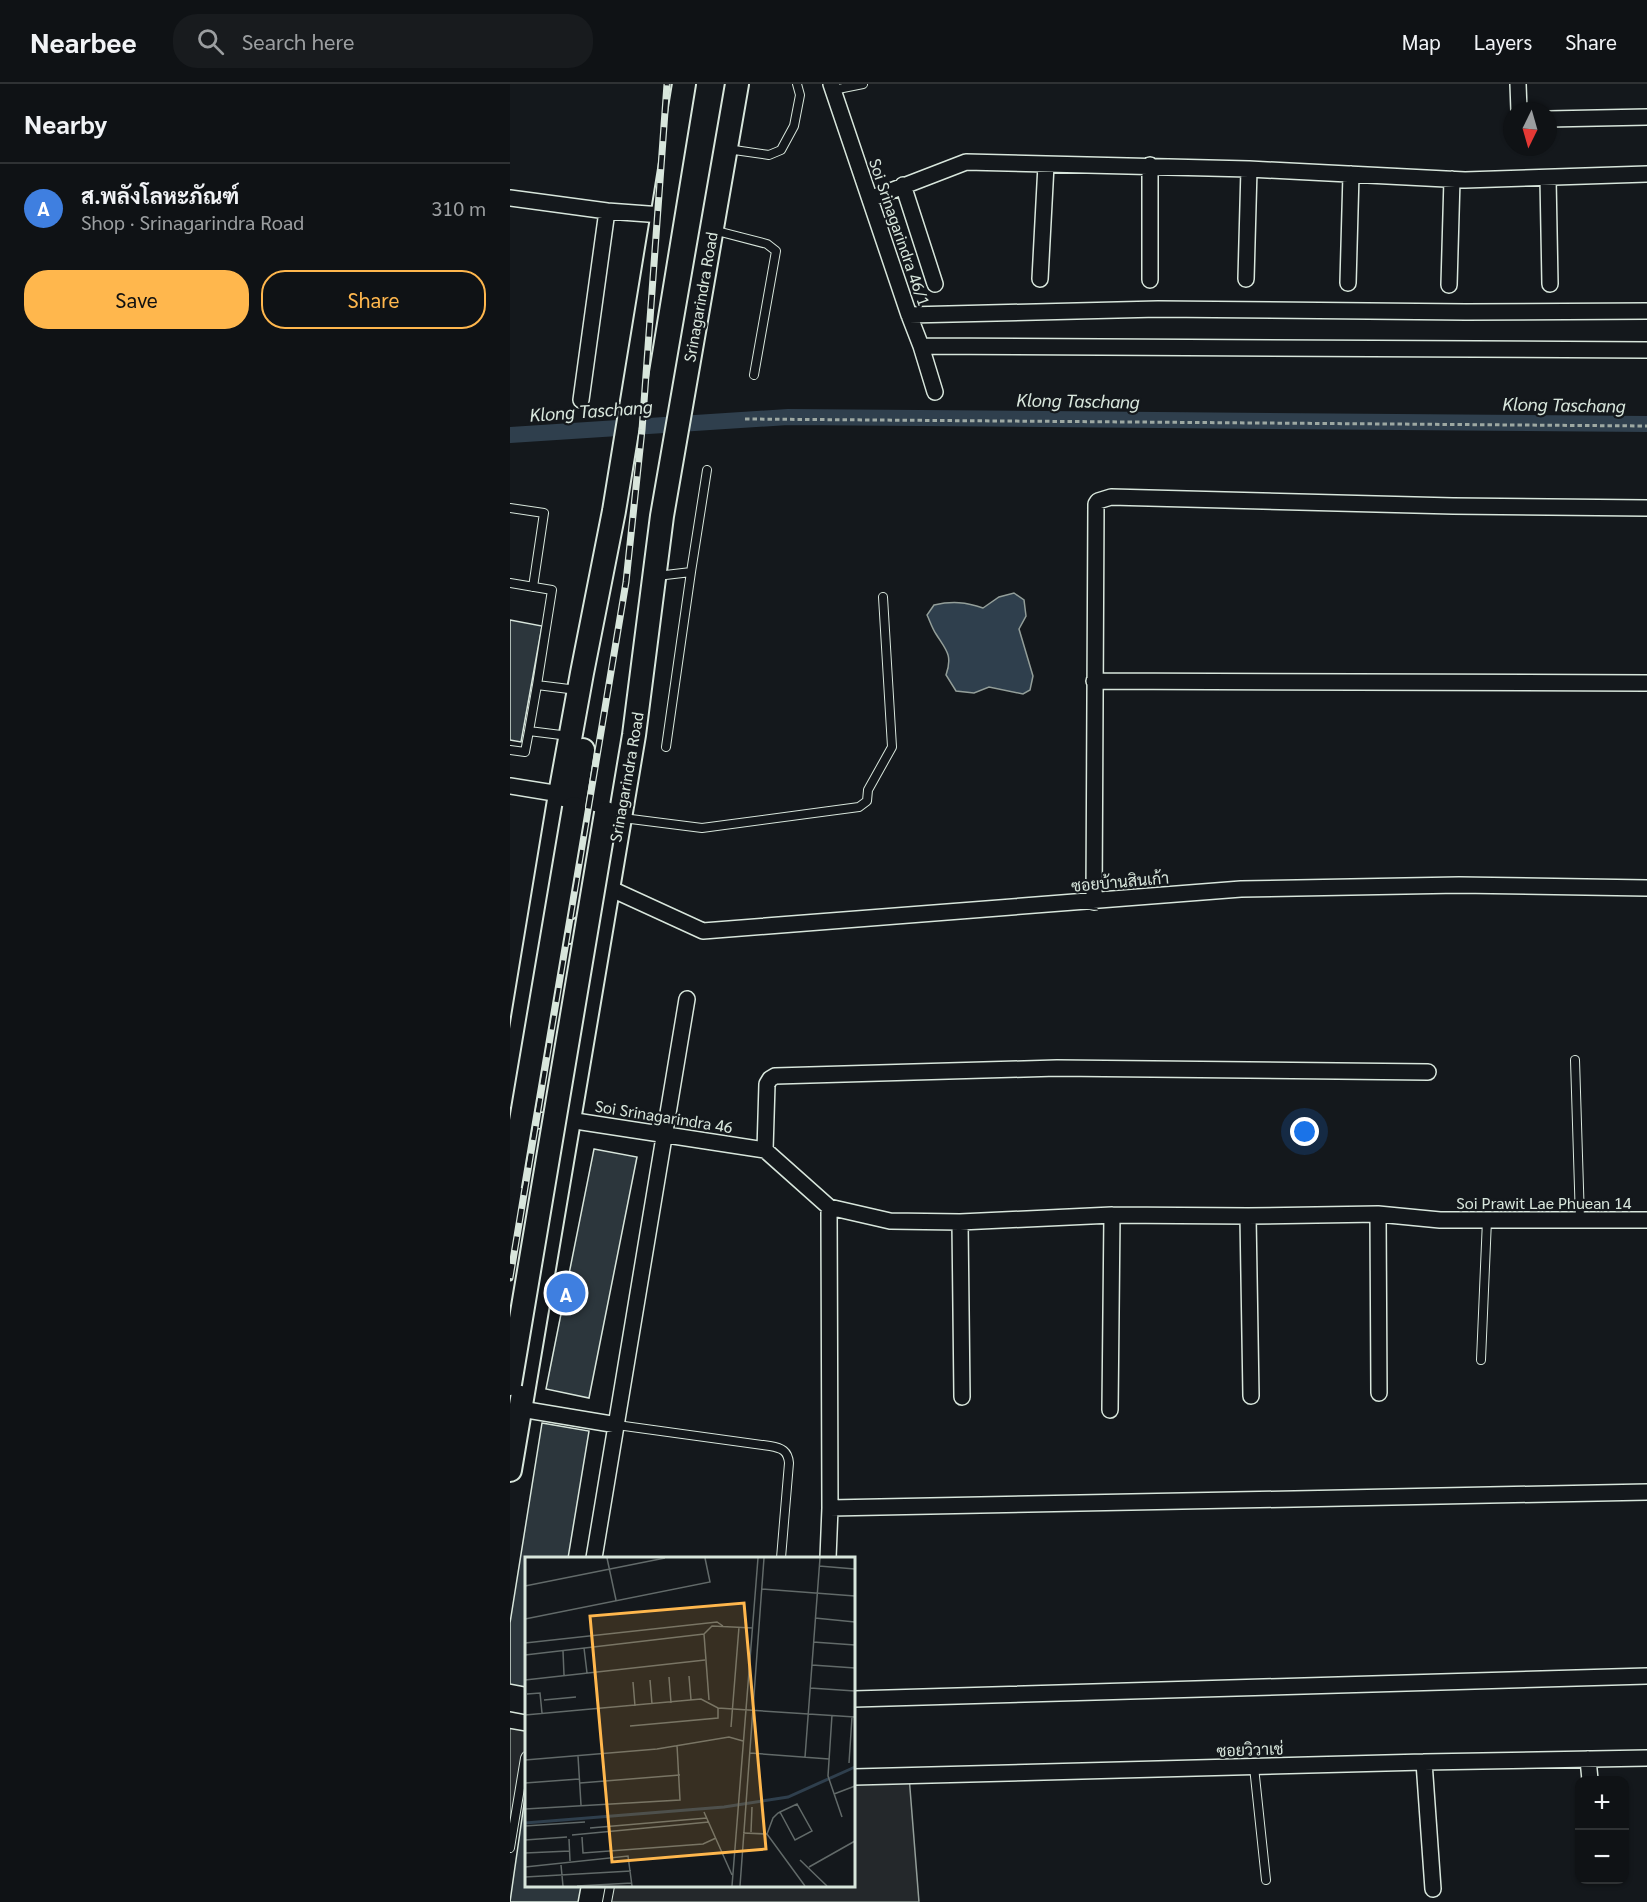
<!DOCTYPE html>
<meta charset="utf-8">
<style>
body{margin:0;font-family:Georgia,Sarabun,serif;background:#181b1e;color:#f1f3f6}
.controls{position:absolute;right:18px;bottom:18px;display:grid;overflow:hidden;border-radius:12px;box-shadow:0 2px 4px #0004}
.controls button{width:54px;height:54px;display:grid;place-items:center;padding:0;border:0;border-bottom:2px solid #2f3234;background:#0f1215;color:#f1f3f6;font:30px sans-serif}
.compass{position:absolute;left:993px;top:18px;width:54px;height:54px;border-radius:50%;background:#0f1215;box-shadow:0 2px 4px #0004;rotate:185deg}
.you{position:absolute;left:795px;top:1048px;width:21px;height:21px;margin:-15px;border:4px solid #fff;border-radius:50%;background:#1a73e8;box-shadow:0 0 0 9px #1a73e833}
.badge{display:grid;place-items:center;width:39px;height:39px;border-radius:50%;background:#ffb74d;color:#fff;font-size:20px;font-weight:700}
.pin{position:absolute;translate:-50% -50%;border:3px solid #fff;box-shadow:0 2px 6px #0006}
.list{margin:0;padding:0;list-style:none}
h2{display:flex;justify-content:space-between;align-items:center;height:78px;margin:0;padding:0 24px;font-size:26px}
h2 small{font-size:20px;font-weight:400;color:#9b9ea0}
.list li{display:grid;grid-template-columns:39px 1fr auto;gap:18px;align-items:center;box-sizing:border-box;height:90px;padding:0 24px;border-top:2px solid #2f3234}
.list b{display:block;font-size:22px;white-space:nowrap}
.list p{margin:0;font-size:20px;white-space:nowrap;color:#9b9ea0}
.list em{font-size:20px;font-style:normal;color:#9b9ea0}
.actions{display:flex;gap:12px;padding:18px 24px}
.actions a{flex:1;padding:14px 0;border:2px solid #ffb74d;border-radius:24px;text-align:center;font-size:21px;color:#ffb74d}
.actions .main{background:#ffb74d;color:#111}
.icon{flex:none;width:33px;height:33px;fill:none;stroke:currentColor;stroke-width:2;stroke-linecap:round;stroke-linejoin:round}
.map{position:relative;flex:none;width:1137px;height:1818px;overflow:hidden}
header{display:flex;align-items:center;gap:36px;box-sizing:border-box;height:84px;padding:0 30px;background:#0f1215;border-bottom:2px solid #2f3234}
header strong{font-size:28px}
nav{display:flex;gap:33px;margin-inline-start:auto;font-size:21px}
.search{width:420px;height:54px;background:#181b1e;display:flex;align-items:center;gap:15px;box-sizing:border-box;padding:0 21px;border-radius:24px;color:#9b9ea0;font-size:22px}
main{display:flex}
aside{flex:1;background:#0f1215}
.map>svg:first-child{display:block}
</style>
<header>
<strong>Nearbee</strong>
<div class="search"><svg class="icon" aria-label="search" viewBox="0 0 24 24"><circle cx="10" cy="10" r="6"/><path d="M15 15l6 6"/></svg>Search here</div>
<nav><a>Map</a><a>Layers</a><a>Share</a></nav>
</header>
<main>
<aside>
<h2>Nearby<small></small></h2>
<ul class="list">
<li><span class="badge" style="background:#3f7fe0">A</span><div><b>ส.พลังโลหะภัณฑ์</b><p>Shop · Srinagarindra Road</p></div><em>310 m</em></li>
</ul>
<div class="actions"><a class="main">Save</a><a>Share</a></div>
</aside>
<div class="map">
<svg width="1137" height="1818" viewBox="0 0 1137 1818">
<rect width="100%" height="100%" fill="#14181c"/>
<!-- parking -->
<path fill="#24282b" stroke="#939e99" stroke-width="1.5" d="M0,1636L16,1639V1672L0,1769Z
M399,1692L409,1818H97L100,1802H344V1694Z"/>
<!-- water -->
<path fill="#2f3f4d" stroke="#939e99" stroke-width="1.5" d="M504,509L514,516L516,532L509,545L523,592L520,606L513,610L479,603L464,609L446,607L436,591C443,571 436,566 426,550C422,544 420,537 417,531L424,521C442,517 456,518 473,524L489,513Z"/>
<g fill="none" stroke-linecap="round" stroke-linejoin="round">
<!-- canal -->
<path stroke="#2f3f4d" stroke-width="16" d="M0,351L278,333L1137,340"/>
</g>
<!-- building -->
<path fill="#2c363c" stroke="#d8e6dc" stroke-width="1.5" d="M0,536L32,542L11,658L0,656Z
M84,1065L127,1073L79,1314L36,1305Z
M32,1339L79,1347L58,1474H16V1603L0,1600V1539Z
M16,1706V1802H71L68,1818H0Z"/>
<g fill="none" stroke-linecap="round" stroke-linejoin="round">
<!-- service casing -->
<g stroke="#d8e6dc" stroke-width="10">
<path id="service" d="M323,6L353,0
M217,65L259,71L271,66L284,42L290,11L287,0
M203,146L257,160L266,167L244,291
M0,424L34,429L23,503
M147,492L181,488L197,386
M0,499L42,506L27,601L67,606
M19,647L27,601
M156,663L181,488
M0,666L15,668L19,647L59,652
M113,734L192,744L349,723L357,717L358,706L382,663L373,513
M1065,976L1070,1136
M971,1276L977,1136
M107,1341L260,1362C272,1364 278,1367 279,1379L271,1474
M744,1683L756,1796
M0,1764L15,1674L16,1672
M97,1818L100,1802"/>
</g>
<!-- minor casing -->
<g stroke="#d8e6dc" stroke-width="18">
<path id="minor" d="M321,0L399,231L411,262L425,308
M1008,0L1009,27
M1038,35L1137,33
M640,81V196
M1038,94L1040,200
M393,101L425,200
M0,114L97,127L152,131
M360,115L456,78L739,85L955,96L1137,90
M530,195L536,81
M736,195L739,85
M838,199L841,90
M939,201L942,95
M399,231L648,225L956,228L1137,227
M411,262L1137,266
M71,316L97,127
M584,597L1137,599
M0,702L50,710
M97,803L193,847L731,805L949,801L1137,804
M584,818L586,420L588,417L601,413L943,422L1137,424
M2,1037L59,1036L255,1066L319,1123L380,1137L450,1138L602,1131L738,1132L868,1130L930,1136H1137
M255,1066L257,1000L260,995L265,992L547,984L918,988
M868,1130L869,1309
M738,1132L741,1312
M450,1138L452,1313
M11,1325L107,1341
M600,1326L602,1131
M320,1424L1137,1408
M84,1474L177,915
M318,1474L320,1424L319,1123
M344,1615L1137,1592
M0,1636L16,1639
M1078,1675L1080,1696
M914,1678L923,1805
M344,1693L914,1678L1137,1674"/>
</g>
<!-- primary casing -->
<g stroke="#d8e6dc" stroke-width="26">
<path id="primary" d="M64,724L73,666
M38,821C40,827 42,834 45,839C58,859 79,841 88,829
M0,1012L50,710L72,589L104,427L174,0
M0,1386L124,651L152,432L227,0"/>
</g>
<!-- path -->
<path stroke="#9da8a2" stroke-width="3" stroke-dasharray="4.5 3" stroke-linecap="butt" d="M235,335L1137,342"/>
<!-- service -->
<use href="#service" stroke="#14181c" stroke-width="8"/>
<!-- minor -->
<use href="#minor" stroke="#14181c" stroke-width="15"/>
<!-- primary -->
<use href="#primary" stroke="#14181c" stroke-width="22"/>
<!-- rail casing -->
<g stroke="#d8e6dc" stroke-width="7">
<path id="rail" d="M0,1194L116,498L132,346L157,0"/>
</g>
<!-- rail -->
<use href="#rail" stroke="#14181c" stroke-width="4.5" stroke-dasharray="14" stroke-linecap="butt"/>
<!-- primary-bridge casing -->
<g stroke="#d8e6dc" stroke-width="26" stroke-linecap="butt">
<path id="primary-bridge" d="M0,1102L64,724
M0,1300L96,729"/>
</g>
<!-- primary-bridge -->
<use href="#primary-bridge" stroke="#14181c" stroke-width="22"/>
</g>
<g text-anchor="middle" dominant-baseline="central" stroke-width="4.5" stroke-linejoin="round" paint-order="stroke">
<!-- street labels -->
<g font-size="16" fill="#d8e6dc" stroke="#14181c">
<text transform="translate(390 148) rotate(71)">Soi Srinagarindra 46/1</text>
<text transform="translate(190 213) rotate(-80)">Srinagarindra Road</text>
<text transform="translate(116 693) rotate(-80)">Srinagarindra Road</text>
<text transform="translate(610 797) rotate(-5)">ซอยบ้านสินเก้า</text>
<text transform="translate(154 1032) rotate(9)">Soi Srinagarindra 46</text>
<text x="1034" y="1118">Soi Prawit Lae Phuean 14</text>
<text transform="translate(740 1665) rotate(-2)">ซอยวิวาเช่</text>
</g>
<!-- water labels -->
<g font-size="18" font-style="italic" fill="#d8e6dc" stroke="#14181c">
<text transform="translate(568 316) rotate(1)">Klong Taschang</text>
<text transform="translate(1054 320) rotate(1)">Klong Taschang</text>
<text transform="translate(81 326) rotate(-4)">Klong Taschang</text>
</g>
</g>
<!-- overview -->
<g transform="translate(15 1473)">
<rect width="330" height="330" fill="#14181c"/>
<path fill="none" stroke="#2f3f4d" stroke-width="3" d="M0,266L199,250L263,240L330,210"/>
<path fill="none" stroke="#626a69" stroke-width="1.5" d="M82,1L91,43M294,9L330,12M0,29L140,1M237,32L330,39M290,61L330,65M0,62L185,25L180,1M288,85L330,88M0,86L192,65L198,69M59,91L62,116M38,94L39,118M0,98L179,77M287,108L330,111M164,119L166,143M144,120L146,146M0,123L180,103M125,123L127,147M108,125L110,149M285,131L330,134M2,137L15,136L17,156M19,143L51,140M184,143L179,77L187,69L228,71M0,158L176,142L193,151L330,160M307,158L303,219L317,260M105,169L193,161V151M206,170L214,70M225,196L304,202M53,199L56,248M280,200L295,1M0,203L132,192L204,180L218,184M324,206L327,160M0,226L54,222M55,226L155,218M309,237L330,229M0,252L155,243L152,188M179,255L207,318M0,269L60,265M65,271L182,261M226,275L227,250M218,276L242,277L280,329M242,277L248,261L253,256L255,255L272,247L287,274L270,283L255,255M47,278L184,265M57,280L58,296L178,287L191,281M44,282L45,304M0,283L42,280M0,296L45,294M275,303L302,329M36,308L38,329M0,310L103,299L107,329M284,310L330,284M0,320L106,314M52,329L107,326M207,329L233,1M215,329L239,1"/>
<path fill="#ffb74d" fill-opacity="0.15" stroke="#ffb74d" stroke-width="3" d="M219,46L241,292L87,305L65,59Z"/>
<rect width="330" height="330" fill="none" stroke="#d8e6dc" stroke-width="3"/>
</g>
</svg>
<div class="controls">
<button>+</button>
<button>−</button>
</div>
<svg class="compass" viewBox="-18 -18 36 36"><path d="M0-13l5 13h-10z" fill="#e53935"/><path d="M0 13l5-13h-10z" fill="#9b9ea0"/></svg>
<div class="you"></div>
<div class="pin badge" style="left:56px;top:1209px;background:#3f7fe0">A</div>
</div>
</main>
